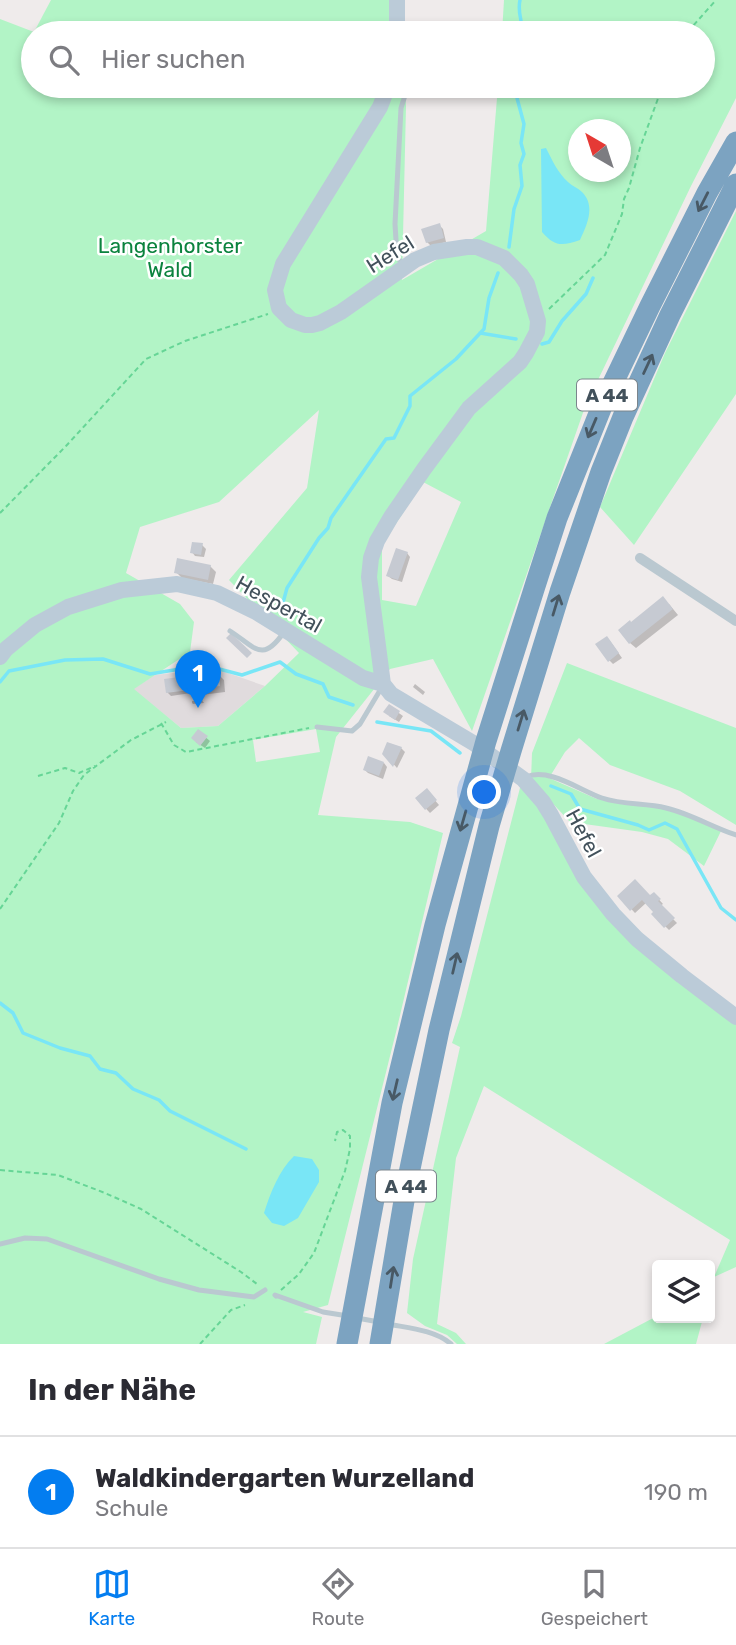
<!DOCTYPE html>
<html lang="de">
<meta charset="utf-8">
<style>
body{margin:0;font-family:Rubik,sans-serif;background:#f2f2f3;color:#2b2b33}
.controls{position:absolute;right:21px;bottom:21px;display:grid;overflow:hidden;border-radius:7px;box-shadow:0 4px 10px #0003}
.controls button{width:63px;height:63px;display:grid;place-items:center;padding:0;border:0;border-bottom:2px solid #e1e1e2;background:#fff;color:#2b2b33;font:35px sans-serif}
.compass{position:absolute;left:568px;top:119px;width:63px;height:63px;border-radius:50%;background:#fff;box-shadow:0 4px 10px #0003;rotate:321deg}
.you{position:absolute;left:485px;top:793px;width:24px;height:24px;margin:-18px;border:5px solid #fff;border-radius:50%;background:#1a73e8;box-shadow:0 0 0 10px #1a73e833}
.badge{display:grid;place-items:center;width:46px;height:46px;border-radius:50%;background:#037df0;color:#fff;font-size:23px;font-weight:700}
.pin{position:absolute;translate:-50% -58px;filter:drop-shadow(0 2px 4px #0008)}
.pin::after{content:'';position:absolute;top:37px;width:24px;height:21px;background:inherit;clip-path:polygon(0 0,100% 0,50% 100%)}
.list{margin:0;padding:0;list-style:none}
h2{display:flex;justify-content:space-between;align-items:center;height:91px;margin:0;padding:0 28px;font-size:30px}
h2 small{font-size:23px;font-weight:400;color:#7c7c81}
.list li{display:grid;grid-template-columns:46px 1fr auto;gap:21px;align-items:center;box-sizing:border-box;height:112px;padding:0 28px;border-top:2px solid #e1e1e2}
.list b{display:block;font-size:26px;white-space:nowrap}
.list p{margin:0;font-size:23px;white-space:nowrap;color:#7c7c81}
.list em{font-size:23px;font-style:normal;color:#7c7c81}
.icon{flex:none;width:38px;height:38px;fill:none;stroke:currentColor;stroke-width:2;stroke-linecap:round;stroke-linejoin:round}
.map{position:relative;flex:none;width:736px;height:1344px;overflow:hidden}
.search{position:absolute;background:#fff;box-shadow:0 4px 10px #0003;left:21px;right:21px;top:21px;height:77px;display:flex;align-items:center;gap:18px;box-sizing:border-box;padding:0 24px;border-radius:38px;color:#7c7c81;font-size:26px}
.sheet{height:203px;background:#fff}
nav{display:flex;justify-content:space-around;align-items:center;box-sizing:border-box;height:98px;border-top:2px solid #e1e1e2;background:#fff;font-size:19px;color:#7c7c81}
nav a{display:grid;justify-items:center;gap:4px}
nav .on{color:#037df0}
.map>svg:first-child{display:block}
</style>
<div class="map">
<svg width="736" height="1344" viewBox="0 0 736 1344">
<rect width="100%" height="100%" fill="#efebeb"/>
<!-- education -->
<path fill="#e0dbdd" d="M207,669L222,671L265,686L218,726L181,728L133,689L155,675Z"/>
<!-- green -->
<path fill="#b2f4c6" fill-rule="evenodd" d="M51,0H398L401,33H33V86H405L406,106L402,280L486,231L498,86H703V33H502L504,0H736V98L691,186L585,407L472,731L433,659L390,669L336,737L318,815L410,822L443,833L397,1028L328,1305L303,1312L322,1317L316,1344H0V19L34,32ZM578,130H620V172H578ZM319,410L307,488L229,580L299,653L265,686L218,726L181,728L134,689L190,652L194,622L180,604L126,573L140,527L219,502ZM423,482L461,502L416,606L382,600V545ZM316,729L320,752L256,762L253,740Z
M736,211V394L634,545L600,507L665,353Z
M567,663L736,728V825L680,791L610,765L579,738L565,752L549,778L597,799L660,808L693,817L721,831L704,866L668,839L642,832L570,822L531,780L532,753Z
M523,779L593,890L736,1017V1267L714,1277L710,1294V1281L714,1277L730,1240L484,1086L456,1158L437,1324L456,1333L466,1344H457L447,1335L425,1326L407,1313L413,1259L460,1047L452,1043L461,1016L521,784Z
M657,1316V1318H703L696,1344H604Z"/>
<!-- water -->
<path fill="#79e6f6" d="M546,148C552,160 558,173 568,182C572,186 578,188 582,192C596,206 587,225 580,240C562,246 555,247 542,232L541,149Z
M294,1156L312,1159L319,1170V1182L298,1218L284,1226L272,1223L264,1213C270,1194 279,1170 294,1156Z"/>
<!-- shadow -->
<path fill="#0003" d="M431,86H445V91L435,90Z
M439,225L443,229L446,242L431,246L427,242Z
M202,545L206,549L204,557L195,556L192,552Z
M407,553L410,557L402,582L392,579L388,576Z
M210,566L216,572L213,584L182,578L176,572Z
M669,604L678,615L636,648L630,643L631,624Z
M610,641L622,658L613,664L609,660Z
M218,674L224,680L225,692L193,696L191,693L171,696L167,692Z
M415,684L425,692L423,695L413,687Z
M202,700L204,703L193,704L192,703V701Z
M389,706L403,716L399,722L389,716Z
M198,731L210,741L205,748L196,742Z
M388,744L401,748L405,752L397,768L384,753Z
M384,763L387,767L383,779L368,773L365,770Z
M427,791L439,805L430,813L417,799Z
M654,894L663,904L660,906L677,923L669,930L653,914L655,912L646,903L635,913L619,896L650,898Z"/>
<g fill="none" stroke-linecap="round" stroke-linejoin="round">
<!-- stream -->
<path stroke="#79e6f6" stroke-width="3.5" d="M520,0C517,14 523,20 522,33
M509,247L514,209L522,186L520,165L524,154L521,143L524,124L517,98L522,86
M480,333L516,339
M542,344L549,342L562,321L586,294L593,278
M281,610L287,588L319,538L328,528L331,518L386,439L394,438L410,406V396L456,359L484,329L489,298L498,273
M0,682L9,671L65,660L103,659L150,674L204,665L242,675L280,662L296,674L323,684L329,697L353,705
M377,722L431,731L460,753
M551,786L571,794L580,809L638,825L649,830L665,823L677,829L721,908L736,920
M0,1003L13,1013L23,1033L60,1048L90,1056L100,1069L116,1073L133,1089L159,1100L170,1111L246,1149"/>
</g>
<!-- building -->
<path fill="#c6cad2" d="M440,223L444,238L426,243L421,229Z
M192,542L203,543L201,555L190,553Z
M396,548L408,552L398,580L386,576Z
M177,558L211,565L208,580L174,573Z
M663,596L673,609L629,644L618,630L630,620L631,622Z
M231,633L252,653L247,658L226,638Z
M607,636L619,653L608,662L595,644Z
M219,672L220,686L166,693L164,679Z
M389,704L400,711L395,720L383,712Z
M198,729L208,736L200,746L191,738Z
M387,742L402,747L393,767L382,754Z
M368,756L384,762L379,776L363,770Z
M427,788L437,800L425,810L415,798Z
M635,879L650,895L654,892L661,899L658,901L675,918L664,928L651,914L653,912L642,900L630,911L617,896Z"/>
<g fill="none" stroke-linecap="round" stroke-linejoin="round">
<!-- path -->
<path stroke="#66d596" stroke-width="2" stroke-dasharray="5 3.5" stroke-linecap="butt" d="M692,33V27L716,0
M549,309L605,255L622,214L624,199L629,188L640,148L660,93L664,86
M0,513L66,446L146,359L185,341L268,314
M161,723L174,745L186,752L309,728
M38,776L65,768L79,773L95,766
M0,909L59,823L73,791L84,775L131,740L166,722
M0,1170L58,1175L105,1193L141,1209L241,1272L257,1284
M281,1290L299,1274L314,1253L345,1171L350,1149V1136L343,1130L337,1132L335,1141
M200,1344L231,1310L245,1305"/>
<!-- lane -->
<path stroke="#bac8d0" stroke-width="5" d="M402,264L397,256L395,224L401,108L408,86
M230,631C255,647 262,664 284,632
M317,727L352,731L360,724L382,687
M526,777C549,767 581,791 602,798C623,805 645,803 666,808C691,814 712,827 736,835
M0,1244L25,1238L47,1239L159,1279L199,1290L254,1297L265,1290
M276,1296L275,1295L323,1312L348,1316
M357,1318L379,1322
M388,1324C408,1328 435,1330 451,1344"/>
<!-- street -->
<path stroke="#bac8d0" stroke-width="10" d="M640,558L736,621"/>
<!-- secondary -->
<path stroke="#bbcbd8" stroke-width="16" d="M397,0V33
M388,86L380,107L283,264L275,290L279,308L291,320L305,325H312L320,323L341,312L415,260L434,252L467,247H477L504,258L521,275L527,284L538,321L537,332L526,353L520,362L469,408L424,469L391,517L377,541L371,558L369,577L383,684L391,694L475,744L523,779L543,802L551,815L584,877L613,914L637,939L682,976L736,1017
M0,657L6,649L35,625L68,607L122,590L177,584L217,593L256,612L363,678L383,684"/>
<!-- highway -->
<path stroke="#7ca3c1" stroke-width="21" d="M347,1344L392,1103L435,925L486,741L535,586L557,518L602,406L650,306L707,193L736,142
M380,1344L407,1183L439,1030L489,826L511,751L560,592L601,472L623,417L670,315L736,184"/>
</g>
<!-- one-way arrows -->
<defs><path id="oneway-shaft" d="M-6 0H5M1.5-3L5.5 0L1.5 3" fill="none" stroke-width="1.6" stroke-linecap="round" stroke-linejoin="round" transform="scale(1.75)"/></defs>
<g stroke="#485965">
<use href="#oneway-shaft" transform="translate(703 202) rotate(117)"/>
<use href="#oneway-shaft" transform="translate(648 364) rotate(-65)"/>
<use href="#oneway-shaft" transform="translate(592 428) rotate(113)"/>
<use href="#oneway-shaft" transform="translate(556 605) rotate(-73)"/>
<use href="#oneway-shaft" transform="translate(521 720) rotate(-73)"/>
<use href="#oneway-shaft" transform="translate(463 821) rotate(106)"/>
<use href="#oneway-shaft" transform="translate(455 963) rotate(-77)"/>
<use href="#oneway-shaft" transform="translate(395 1090) rotate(103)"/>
<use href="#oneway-shaft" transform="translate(392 1277) rotate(-81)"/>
</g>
<g text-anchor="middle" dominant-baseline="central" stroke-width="5" stroke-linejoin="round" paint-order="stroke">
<!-- shield labels -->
<g fill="#fff" stroke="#7b858c" stroke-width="2">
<rect x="577" y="379.5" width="60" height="31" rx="5"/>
<rect x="376" y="1170.5" width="60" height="31" rx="5"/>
</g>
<g font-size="19" font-weight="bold" fill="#42515b">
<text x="607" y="395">A 44</text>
<text x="406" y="1186">A 44</text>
</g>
<!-- park labels -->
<g font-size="21" fill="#0b833e" stroke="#fff">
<text x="170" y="245">Langenhorster<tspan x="170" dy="24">Wald</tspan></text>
</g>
<!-- street labels -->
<g font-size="21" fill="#42515b" stroke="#fff">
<text transform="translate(390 254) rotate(-32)">Hefel</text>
<text transform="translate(279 604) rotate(29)">Hespertal</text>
<text transform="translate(584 833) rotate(62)">Hefel</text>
</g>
</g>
</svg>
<div class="controls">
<button><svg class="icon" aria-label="layers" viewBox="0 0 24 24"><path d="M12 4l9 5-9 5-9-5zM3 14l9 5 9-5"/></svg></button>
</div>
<svg class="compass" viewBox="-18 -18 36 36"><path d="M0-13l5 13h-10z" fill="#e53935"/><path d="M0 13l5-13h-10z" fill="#7c7c81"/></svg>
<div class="you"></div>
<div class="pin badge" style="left:198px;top:708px">1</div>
<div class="search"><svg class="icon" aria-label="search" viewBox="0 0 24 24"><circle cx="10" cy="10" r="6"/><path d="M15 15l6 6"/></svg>Hier suchen</div>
</div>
<section class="sheet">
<h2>In der Nähe<small></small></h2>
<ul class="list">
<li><span class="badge">1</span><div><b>Waldkindergarten Wurzelland</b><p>Schule</p></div><em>190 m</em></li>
</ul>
</section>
<nav>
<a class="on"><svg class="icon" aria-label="map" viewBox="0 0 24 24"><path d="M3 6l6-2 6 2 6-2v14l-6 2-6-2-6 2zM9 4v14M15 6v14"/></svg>Karte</a>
<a><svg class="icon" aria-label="directions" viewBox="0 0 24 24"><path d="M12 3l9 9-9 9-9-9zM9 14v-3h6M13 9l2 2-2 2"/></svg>Route</a>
<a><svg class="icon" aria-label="saved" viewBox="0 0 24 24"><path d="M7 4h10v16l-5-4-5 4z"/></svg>Gespeichert</a>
</nav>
